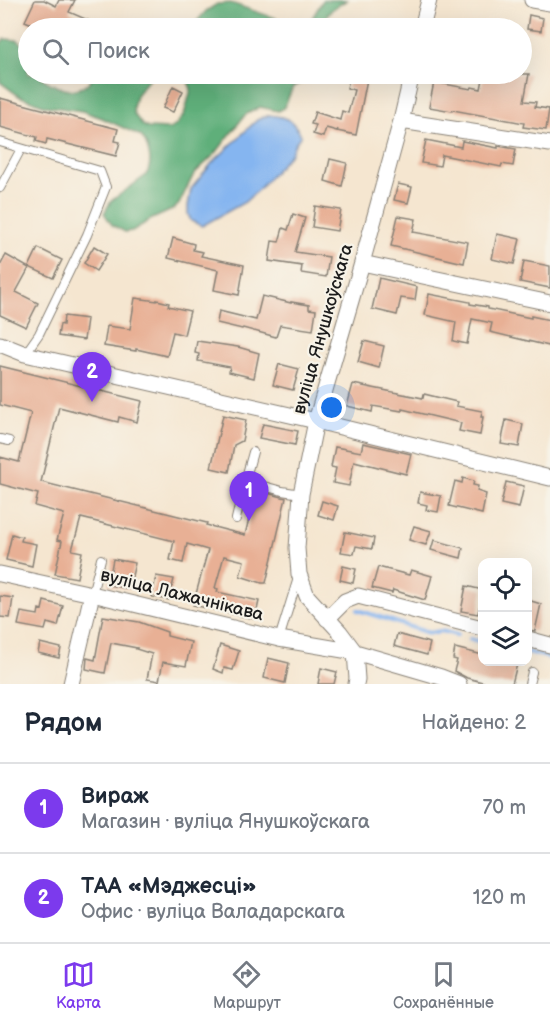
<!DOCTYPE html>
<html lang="ru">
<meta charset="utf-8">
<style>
body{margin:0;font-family:"Balsamiq Sans",sans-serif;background:#f2f2f3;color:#1f2937}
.controls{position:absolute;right:18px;bottom:18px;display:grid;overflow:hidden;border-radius:12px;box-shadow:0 6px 24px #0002}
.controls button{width:54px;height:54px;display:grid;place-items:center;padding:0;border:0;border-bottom:2px solid #e0e1e3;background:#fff;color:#1f2937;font:30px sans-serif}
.you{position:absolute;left:332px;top:408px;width:21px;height:21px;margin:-15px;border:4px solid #fff;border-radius:50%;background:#1a73e8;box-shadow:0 0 0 9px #1a73e833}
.badge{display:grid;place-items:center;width:39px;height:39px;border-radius:50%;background:#7c3aed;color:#fff;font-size:20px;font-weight:700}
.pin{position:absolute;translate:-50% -50px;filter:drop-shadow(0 2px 3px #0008)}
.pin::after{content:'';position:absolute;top:32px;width:21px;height:18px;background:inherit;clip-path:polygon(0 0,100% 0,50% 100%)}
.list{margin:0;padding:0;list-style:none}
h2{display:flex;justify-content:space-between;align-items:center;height:78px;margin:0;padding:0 24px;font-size:26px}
h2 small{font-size:20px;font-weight:400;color:#747a83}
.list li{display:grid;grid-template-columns:39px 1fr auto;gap:18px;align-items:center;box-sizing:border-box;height:90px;padding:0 24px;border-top:2px solid #e0e1e3}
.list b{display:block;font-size:22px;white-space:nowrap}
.list p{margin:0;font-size:20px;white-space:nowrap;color:#747a83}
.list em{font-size:20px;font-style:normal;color:#747a83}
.icon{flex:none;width:33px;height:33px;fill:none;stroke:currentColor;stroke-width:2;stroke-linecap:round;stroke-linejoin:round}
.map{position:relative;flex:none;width:550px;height:684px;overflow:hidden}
.search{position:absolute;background:#fff;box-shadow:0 6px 24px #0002;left:18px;right:18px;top:18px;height:66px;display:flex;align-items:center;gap:15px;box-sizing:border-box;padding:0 21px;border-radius:33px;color:#747a83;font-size:22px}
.sheet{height:258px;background:#fff}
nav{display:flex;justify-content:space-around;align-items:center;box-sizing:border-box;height:84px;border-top:2px solid #e0e1e3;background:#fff;font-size:16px;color:#747a83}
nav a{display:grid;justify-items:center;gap:3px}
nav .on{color:#7c3aed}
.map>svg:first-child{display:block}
</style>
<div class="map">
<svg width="550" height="684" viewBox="0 0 550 684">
<rect width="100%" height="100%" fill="#f7f3e8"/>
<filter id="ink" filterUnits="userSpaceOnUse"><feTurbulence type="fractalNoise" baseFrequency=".0167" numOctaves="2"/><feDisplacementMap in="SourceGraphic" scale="12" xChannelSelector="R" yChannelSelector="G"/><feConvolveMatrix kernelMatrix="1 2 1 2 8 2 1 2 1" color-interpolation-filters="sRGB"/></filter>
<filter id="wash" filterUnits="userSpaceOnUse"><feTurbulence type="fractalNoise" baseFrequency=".008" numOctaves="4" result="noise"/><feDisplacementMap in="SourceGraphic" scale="24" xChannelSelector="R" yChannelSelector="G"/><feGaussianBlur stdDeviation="1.35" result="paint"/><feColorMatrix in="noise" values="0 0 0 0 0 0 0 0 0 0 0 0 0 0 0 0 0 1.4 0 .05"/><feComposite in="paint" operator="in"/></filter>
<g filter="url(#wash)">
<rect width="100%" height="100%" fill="#f5e6d0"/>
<!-- forest -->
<path fill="#5eaf7a" stroke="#3d664b" stroke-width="1.5" d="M323,0H347C336,7 322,13 324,28H191L206,11L217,4L231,3L292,24L306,25L311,20Z
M4,39L18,40L28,49V74H39C43,80 48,82 54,85C74,95 84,89 97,74H153L136,95L133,108L134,114L142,125L148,128L169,129L175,126L184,115L191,89L185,74H305L304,81L293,87L284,108L278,111L260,107L245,115L216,153L194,174L179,204L174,209L150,220L132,231L125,232L112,225L104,213L111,201L145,176C154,165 149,146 141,136L102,118L82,111L46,106L19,96L0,82V44Z"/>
<!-- water -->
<path fill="#85b5f0" stroke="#506886" stroke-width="1.5" d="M269,115C287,117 292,119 301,135L295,144L291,153L262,186L245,202L202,226L191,221L188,214V206L191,189L212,163L232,144L257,120Z"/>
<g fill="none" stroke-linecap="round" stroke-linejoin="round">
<!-- stream -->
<path stroke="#85b5f0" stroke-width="4" d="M358,610L429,633L441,631L457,635
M470,639L482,642
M528,652L550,658"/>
</g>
<g id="blocks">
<!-- building -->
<path fill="#e8b095" d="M35,0H44L56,6L59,0H75L69,12L106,28H41L25,21Z
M529,15L543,18L541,31L527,29Z
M350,74H368L356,135L337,131L338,129L337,131L326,128L323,137L313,134L316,125L311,124L315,112L340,120L342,111L348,113L354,90L347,88Z
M484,74H529L524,101L536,102L535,107L549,109L546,130L523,127L524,123L453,110L452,111L429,107L434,82L471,89L472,87L481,89Z
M173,86L183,91L173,112L163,108Z
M0,98L118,129L115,141L120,142L116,156L47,139L46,144L36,141L37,137L0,127Z
M426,140L461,147L462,141L498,148V146L516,149L513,166L502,164L501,167L442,155L440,166L421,163Z
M330,159L347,163L342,186L325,181Z
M398,184L412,187L408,203L394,200Z
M315,206L341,210L337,231L312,227Z
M293,214L305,218L295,252L329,257L326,277L301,273L302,266L269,261L272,241L279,242L283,228L288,230Z
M398,216L416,219L413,232L468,242L464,263L391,246Z
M497,234L520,239L514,264L492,259Z
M173,238L194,244L193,250L203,252L201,256L244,265L239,295L214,290L218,270L168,258Z
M94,246L107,254L96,271L84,263Z
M38,248L62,260L53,278L29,267Z
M6,255L29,268L16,292L38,303L26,327L0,315V266Z
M524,261L550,266V288L520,282Z
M379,278L417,287L415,300L401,298L397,315L372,309Z
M429,294L470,302V304L488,307V309L531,318V316L550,320L549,346L490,332L492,323L472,319L467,344L453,341L456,322L425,315Z
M262,296L291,303V302L309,305V309L316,310L313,330L280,325L276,337L243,328L242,329L217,323L219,311L256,320Z
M135,298L157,301V300L169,303L168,306L190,311L184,335L173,332L167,356L136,349V351L104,346L107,326L130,329Z
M64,316L87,319L84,340L58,336L60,324L63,325Z
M197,341L238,347L259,353L254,378L229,372L230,367L198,361L199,354L195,353Z
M364,341L384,346L379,368L358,362Z
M279,364L299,369L293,390L273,385Z
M0,366L142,401L137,422L119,417L118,422L59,407L41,482L207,523L206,525L245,535L256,490L286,498L266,583H262L240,576L244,561L224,556L215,588L218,589L217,592L259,601L255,619L193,605L208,550L187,544L183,563L170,560L174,541L81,518L72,550L82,552L77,578L55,574L62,541L57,540L64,514L35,506L38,494L0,484V457L19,462L31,413L0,405Z
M353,384L423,398L424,394L457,402L456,406L482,411L481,417H483L480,435L459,431L461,423L402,409V411L373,406L372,412L347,406Z
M223,415L246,420L242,441L234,445L229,472L211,468Z
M506,420L523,424L519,447L501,444Z
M263,424L298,431L295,445L259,438Z
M363,443L411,454L406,474L354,461L349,486L333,483L336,468L331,467L335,447L361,452Z
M463,478L474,481L473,485L478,486L477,491L486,494L482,514L449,506L455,481L462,483Z
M506,482L524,486L519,508L501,504Z
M420,492L441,496L438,512L426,510L427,505L418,503Z
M322,501L338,506L334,520L318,515Z
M414,526L431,531L426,545L409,540Z
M345,532L374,538L372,549L356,546L354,554L341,552Z
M12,534L22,537L21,541L36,544L32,566L6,560Z
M434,540L463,548L461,558L431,550Z
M113,559L135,563L129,589L108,585Z
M343,566L356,569L353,583L340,580Z
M378,567L409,575L411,570L432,576L425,600L393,590L392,593L372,588Z
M156,576L174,579L169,600L152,597Z
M466,586L483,590L478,614L461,611Z
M0,596L13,598L10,618L0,617Z
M528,600L541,604L535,631L528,630Z
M44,601L63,606L58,626L47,623L45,630L18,625L21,612L38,615L39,609L42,610Z
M103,616L139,622L167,632V636L191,642L186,666L163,662L159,681L147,679L152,654L136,649L137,648L111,643L105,673L86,669L87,658L95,660Z
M397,634L430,643L427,655L394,646Z
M40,643L61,648L59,658L38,653Z
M220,645L239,651L233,670L224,668L223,673L213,669Z
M455,648L483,655V662H508L517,664L512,684H490L467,678L454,671L457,660L453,659Z
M268,658L289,663L285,683L264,678Z
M321,668L337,672L334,684H318Z"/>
</g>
</g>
<g filter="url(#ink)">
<use href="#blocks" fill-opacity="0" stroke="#888176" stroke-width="1.5"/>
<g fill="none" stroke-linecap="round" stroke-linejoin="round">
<!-- lane casing -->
<g stroke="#888176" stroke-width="10">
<path id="lane" d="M0,142L100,171L106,187L87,235L39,334L25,354
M0,188L21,149
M0,439L9,441
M245,481L253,452
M236,519L245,481L282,491L301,494
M92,594L101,559
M279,639L298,578
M529,684L532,672"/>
</g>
<!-- street casing -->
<g stroke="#888176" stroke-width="17">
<path id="street" d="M532,0L550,3
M422,28L429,0
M401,121L550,144
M362,263L550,303
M0,344L25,354L316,421L550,478
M0,574L92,594L279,639L355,652L441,677L459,684
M327,619L345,601L358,596L482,628
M528,639L550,645
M355,652L340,632L307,596L299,574L297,548L301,494L316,421L362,263L401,121L412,74
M355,652L357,679L356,684
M71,684L92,594"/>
</g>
<!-- lane -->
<use href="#lane" stroke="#fff" stroke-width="8"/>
<!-- street -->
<use href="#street" stroke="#fff" stroke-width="15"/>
</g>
</g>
<g text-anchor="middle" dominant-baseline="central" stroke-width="4.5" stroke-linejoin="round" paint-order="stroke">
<!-- street labels -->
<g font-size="18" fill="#1c1c1c" stroke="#f7f3e8">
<text transform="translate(323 329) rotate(-74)">вуліца Янушкоўскага</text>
<text transform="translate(182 595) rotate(14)">вуліца Лажачнікава</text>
</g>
</g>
</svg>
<div class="controls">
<button><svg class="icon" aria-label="locate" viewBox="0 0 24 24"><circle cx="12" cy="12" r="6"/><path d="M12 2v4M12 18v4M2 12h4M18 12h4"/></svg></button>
<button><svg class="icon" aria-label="layers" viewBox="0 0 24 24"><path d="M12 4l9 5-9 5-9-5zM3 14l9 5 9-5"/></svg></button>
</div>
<div class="you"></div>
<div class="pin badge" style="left:249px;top:521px">1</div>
<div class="pin badge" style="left:92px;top:402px">2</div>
<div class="search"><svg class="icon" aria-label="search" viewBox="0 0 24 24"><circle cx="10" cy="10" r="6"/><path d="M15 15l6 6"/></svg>Поиск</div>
</div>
<section class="sheet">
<h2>Рядом<small>Найдено: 2</small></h2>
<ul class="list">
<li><span class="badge">1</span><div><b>Вираж</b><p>Магазин · вуліца Янушкоўскага</p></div><em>70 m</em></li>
<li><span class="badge">2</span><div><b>ТАА «Мэджесці»</b><p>Офис · вуліца Валадарскага</p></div><em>120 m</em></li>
</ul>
</section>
<nav>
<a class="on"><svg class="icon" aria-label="map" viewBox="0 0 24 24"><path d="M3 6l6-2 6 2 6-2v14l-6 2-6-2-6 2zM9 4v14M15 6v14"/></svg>Карта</a>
<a><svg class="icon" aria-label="directions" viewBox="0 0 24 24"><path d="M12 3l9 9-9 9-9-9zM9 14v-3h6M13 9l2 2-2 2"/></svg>Маршрут</a>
<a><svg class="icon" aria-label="saved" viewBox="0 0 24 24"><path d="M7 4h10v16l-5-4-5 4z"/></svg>Сохранённые</a>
</nav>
